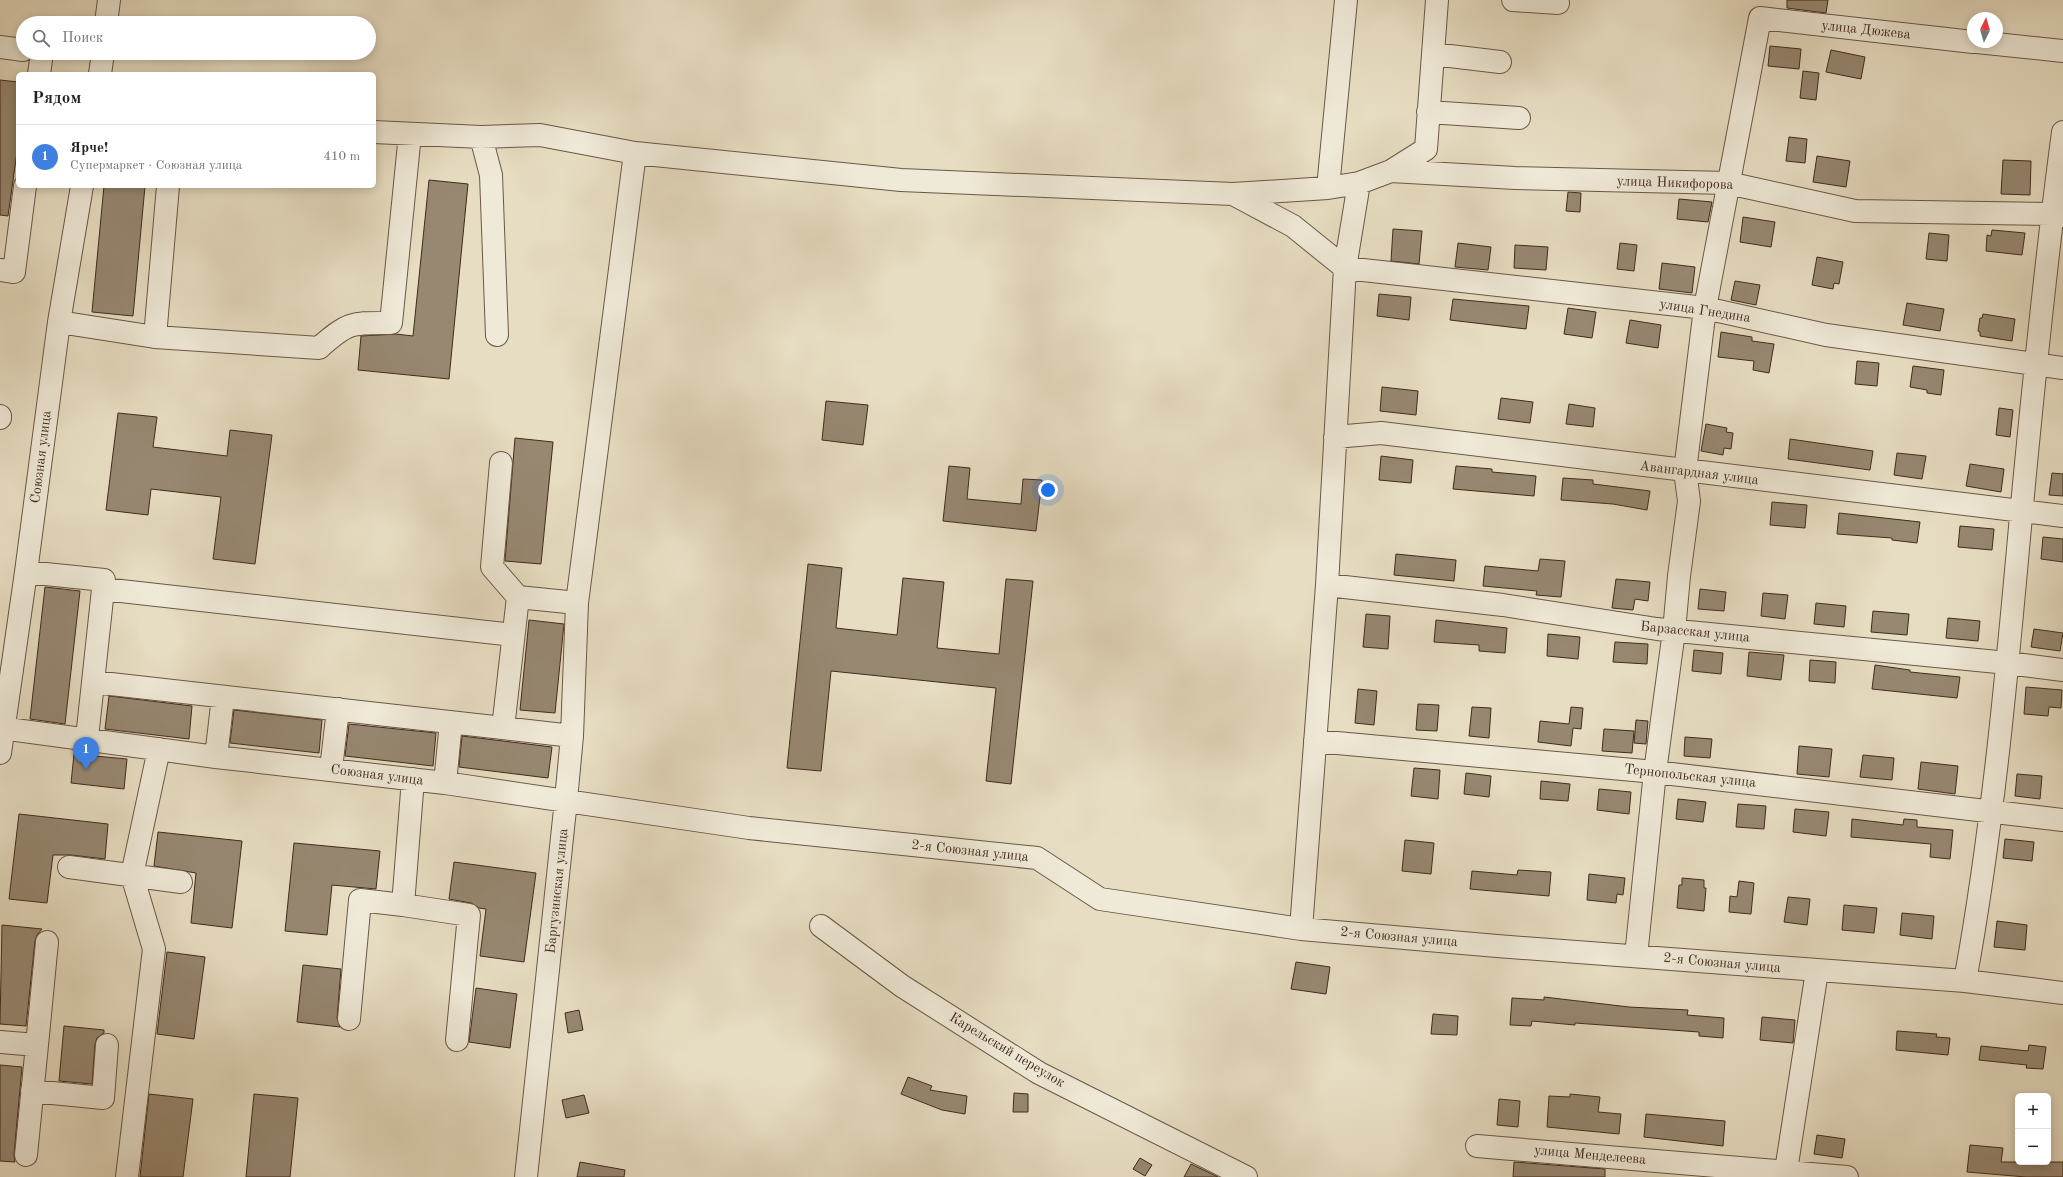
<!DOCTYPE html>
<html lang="ru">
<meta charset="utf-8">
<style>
body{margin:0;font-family:"Old Standard TT",serif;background:#f6f6f6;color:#202124}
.controls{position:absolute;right:12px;bottom:12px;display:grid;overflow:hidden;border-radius:6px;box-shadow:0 2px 10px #0003}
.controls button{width:36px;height:36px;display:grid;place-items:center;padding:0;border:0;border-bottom:1px solid #e0e0e0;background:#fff;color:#202124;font:20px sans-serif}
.compass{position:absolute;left:1967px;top:12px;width:36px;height:36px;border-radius:50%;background:#fff;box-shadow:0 2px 10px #0003;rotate:5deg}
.you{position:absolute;left:1048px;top:490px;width:14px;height:14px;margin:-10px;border:3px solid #fff;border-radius:50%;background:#1a73e8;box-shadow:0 0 0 6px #1a73e833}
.badge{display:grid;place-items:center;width:26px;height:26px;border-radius:50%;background:#8f2418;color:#fff;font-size:13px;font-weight:700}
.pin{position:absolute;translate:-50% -33px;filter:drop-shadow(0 1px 2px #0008)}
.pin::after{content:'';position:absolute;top:21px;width:14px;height:12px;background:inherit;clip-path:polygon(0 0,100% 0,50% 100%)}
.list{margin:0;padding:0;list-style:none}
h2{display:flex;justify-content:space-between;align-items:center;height:52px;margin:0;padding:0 16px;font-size:17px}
h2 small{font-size:13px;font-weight:400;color:#757577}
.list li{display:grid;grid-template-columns:26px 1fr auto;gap:12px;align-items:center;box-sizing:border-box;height:64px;padding:0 16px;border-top:1px solid #e0e0e0}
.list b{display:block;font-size:15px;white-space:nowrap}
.list p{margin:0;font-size:13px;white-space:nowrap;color:#757577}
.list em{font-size:13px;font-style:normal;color:#757577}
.icon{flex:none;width:22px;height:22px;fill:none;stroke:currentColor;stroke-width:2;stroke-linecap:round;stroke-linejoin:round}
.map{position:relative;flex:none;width:2063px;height:1177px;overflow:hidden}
.search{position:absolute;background:#fff;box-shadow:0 2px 10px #0003;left:16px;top:16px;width:360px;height:44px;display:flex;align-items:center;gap:10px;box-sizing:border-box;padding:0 14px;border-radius:22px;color:#757577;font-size:15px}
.panel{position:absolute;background:#fff;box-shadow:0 2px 10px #0003;left:16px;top:72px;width:360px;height:116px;border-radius:6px}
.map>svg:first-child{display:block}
</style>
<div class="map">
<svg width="2063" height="1177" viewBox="0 0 2063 1177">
<rect width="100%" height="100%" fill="#e7ddc2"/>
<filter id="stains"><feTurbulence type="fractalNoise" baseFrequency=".005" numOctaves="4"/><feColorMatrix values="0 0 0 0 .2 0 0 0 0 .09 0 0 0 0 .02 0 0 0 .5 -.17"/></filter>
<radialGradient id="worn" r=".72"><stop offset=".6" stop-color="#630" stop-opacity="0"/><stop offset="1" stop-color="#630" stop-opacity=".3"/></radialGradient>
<!-- building -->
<path fill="#978872" stroke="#402b1c" d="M1787,0H1828L1826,13L1787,8Z
M1770,46L1801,49L1799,69L1768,66Z
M1831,50L1865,57L1861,79L1826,72Z
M1803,71L1819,73L1816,100L1800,98Z
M0,80L18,82V145L8,216L0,215Z
M1789,137L1807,139L1805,163L1786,161Z
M1817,156L1850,161L1846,187L1813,182Z
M2003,160L2031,161L2030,195L2001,194Z
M429,180L468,184L449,379L358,370L361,336L396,334L413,336Z
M104,186H145L133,316L92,312Z
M1568,192L1581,193L1580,212L1566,211Z
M1679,199L1712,202L1708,222L1677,219Z
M1743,217L1775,222L1771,247L1740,242Z
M1393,229L1422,231L1419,264L1391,261Z
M1992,230L2025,233L2022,255L1986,251L1987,235L1991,236Z
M1929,233L1949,235L1947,261L1926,259Z
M1458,243L1491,247L1488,270L1455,267Z
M1620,243L1637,245L1634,271L1617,269Z
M1515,245L1548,247L1546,270L1514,268Z
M1817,257L1843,262L1839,284L1834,283L1833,289L1812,285Z
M1662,263L1695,267L1692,293L1659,289Z
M1735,281L1760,285L1756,305L1731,300Z
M1379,294L1411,297L1409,320L1377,316Z
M1453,299L1529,306L1526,329L1450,320Z
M1907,303L1944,309L1940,331L1903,325Z
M1568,308L1596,312L1592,338L1564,334Z
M1983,314L2015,319L2012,341L1980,336V332L1978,331L1980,318H1982Z
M1630,320L1661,325L1658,348L1626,343Z
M1721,332L1752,337V341L1774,344L1769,373L1753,370L1754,361L1718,357Z
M1857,361L1879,363L1877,386L1855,384Z
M1913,366L1944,370L1941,395L1927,393V390L1910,387Z
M1382,387L1418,391L1416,415L1380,411Z
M1501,398L1533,402L1530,423L1498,419Z
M826,401L868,405L863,445L822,440Z
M1569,404L1595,408L1593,427L1566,424Z
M1999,408L2013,410L2010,437L1996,435Z
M118,413L157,417L153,447L227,456L230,430L272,435L255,564L213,559L221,497L151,489L148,515L106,510Z
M1706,424L1727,428L1726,432L1733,433L1731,449L1724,448L1723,455L1701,451Z
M515,438L553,442L541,564L505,561Z
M1790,439L1873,451L1870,470L1788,459Z
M1897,453L1926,456L1922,479L1894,475Z
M1381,456L1413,460L1411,483L1379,480Z
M1970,464L2004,469L2001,492L1966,486Z
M949,466L970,468L967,499L1021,504L1023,479L1042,480L1036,531L943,521Z
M1456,466L1492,469V472L1536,476L1534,496L1453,489Z
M2052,473L2063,474V496L2049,495Z
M1563,478L1593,480V484L1650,491L1647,510L1613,504L1561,500Z
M1772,502L1807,505L1805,528L1770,525Z
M1839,513L1920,522L1917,543L1892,540V538L1837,534Z
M1960,526L1994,529L1992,550L1958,547Z
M2043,537L2063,539V562L2041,559Z
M1396,554L1456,560L1454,581L1394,575Z
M1540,559L1565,561L1561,597L1536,595L1537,591L1483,586L1485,566L1538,571Z
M808,564L842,568L836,628L897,635L903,578L944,582L937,648L999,654L1006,579L1033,581L1011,784L986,781L996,688L831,671L821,771L787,768Z
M1616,579L1650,582L1648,601L1635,599L1633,610L1612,608Z
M45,587L80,591L65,724L30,719Z
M1700,589L1726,592L1724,611L1698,609Z
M1763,593L1788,595L1785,619L1761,616Z
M1816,603L1846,606L1844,627L1814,624Z
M1873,611L1909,614L1907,635L1871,632Z
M1366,614L1390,616L1388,649L1363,647Z
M1948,618L1980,621L1978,641L1946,638Z
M529,620L564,624L555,713L520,710Z
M1436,620L1507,628L1505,653L1479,651V645L1434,642Z
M2034,629L2063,633L2060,651L2031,647Z
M1548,634L1580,637L1578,659L1547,656Z
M1615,642L1648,644L1647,664L1613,662Z
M1694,650L1723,653L1721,674L1692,671Z
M1749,652L1784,655L1781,680L1747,676Z
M1810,660L1836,662L1835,683L1809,681Z
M1875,665L1910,670V672L1960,677L1957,698L1872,689Z
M2026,687L2062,690L2061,708L2049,707L2048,716L2024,714Z
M1358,689L1377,691L1374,725L1355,723Z
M109,696L192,706L189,739L105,729Z
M1418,704L1439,705L1437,731L1416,730Z
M1472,707L1491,708L1489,738L1469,736Z
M1571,707L1583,708L1581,729L1573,728L1571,746L1538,742L1540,721L1569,724Z
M234,710L322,720L319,753L230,743Z
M1636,720L1648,721L1646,744L1634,743Z
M349,724L436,733L433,766L345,756Z
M1604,729L1634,731L1632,753L1602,751Z
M462,736L552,747L548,778L459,767Z
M1685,737L1712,739L1710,758L1684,756Z
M1799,746L1832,749L1829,777L1797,774Z
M74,754L127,759L124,789L71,783Z
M1863,755L1894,758L1892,780L1860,777Z
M1921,762L1958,766L1955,794L1918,789Z
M1414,768L1440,770L1438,799L1411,796Z
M1466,773L1491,776L1489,797L1464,794Z
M2017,774L2042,776L2040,799L2015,796Z
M1541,781L1570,784L1568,801L1540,799Z
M1599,789L1631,792L1629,814L1597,810Z
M1678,799L1706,802L1703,822L1676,819Z
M1738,804L1766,806L1764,829L1736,827Z
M1795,809L1829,812L1826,836L1793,832Z
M19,814L108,824L105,859L71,855H53L47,903L9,899Z
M1852,819L1903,825L1904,819L1917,820V827L1953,830L1950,859L1930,857L1931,844L1851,837Z
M158,832L242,841L232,928L191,923L196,873L154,866Z
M2005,839L2034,842L2032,861L2003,858Z
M1405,840L1434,843L1431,874L1402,871Z
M294,843L380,851L376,889L332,885L327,935L285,931Z
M454,862L536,873L524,962L480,956L486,909L479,908L471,903L449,899Z
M1518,870L1551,872L1549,896L1470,889L1472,871L1517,875Z
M1589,874L1625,878L1623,895L1617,894L1616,903L1587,900Z
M1682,878L1704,880V888H1706L1704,911L1677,908L1679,885H1682Z
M1739,881L1754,883L1751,914L1729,912L1730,896L1737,897Z
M1788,897L1810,899L1807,925L1784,922Z
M1844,905L1877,908L1874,933L1842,930Z
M1902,913L1934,916L1932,939L1900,935Z
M1997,921L2027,925L2025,950L1994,947Z
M2,925L42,929L37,935L35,941L26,1026L0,1024Z
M167,952L205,957L194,1039L157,1034Z
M1296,962L1330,967L1326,994L1291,989Z
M303,965L341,969L337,1018L340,1027L297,1022Z
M476,988L517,994L510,1048L469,1042Z
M1544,997L1629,1007L1688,1010L1687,1015L1724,1018L1723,1038L1699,1036V1032L1575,1023V1025L1532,1021L1531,1026L1510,1025L1512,998L1544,1000Z
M579,1010L583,1030L568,1033L565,1013Z
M1433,1014L1458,1016L1457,1035L1431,1034Z
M1762,1017L1795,1020L1793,1043L1760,1040Z
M64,1026L104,1030V1033L97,1038L95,1044L92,1084L59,1081Z
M1897,1031L1937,1034L1936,1037L1950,1038L1948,1055L1896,1050Z
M2029,1045L2046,1047L2043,1069L2026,1068L2027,1065L1979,1060L1981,1046L2028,1051Z
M0,1065L22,1067L14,1154L15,1162L0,1161Z
M908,1077L932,1086L930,1090L967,1096L965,1114L942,1110L901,1094Z
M1014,1093L1028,1094V1112H1013Z
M149,1094L193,1099L183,1177H140Z
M254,1094L298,1098L290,1177H246Z
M1570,1094L1600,1097L1598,1112L1621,1114L1619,1134L1547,1127L1549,1096L1570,1097Z
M584,1095L589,1113L566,1118L562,1100Z
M1499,1099L1520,1101L1518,1127L1497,1125Z
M1646,1114L1725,1121L1723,1146L1644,1137Z
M1817,1135L1845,1139L1842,1158L1814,1154Z
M1970,1145L2003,1148L2001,1162H2063V1177H2026L1967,1172Z
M1140,1158L1152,1165L1145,1176L1133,1169Z
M580,1162L625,1170L624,1177H577Z
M1514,1162L1605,1169V1177H1513Z
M1191,1164L1218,1177H1184Z"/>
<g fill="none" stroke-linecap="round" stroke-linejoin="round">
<!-- minor casing -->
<g stroke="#6a5846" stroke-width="24">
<path id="minor" d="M1513,0L1558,3
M106,23L109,0
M1977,42L2063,51
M0,47L23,50
M1433,54L1500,62
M39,74L42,53
M100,74L103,53
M1428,112L1519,118
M374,132L481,137L540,135L635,153L901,180L1233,194L1328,188L1359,183L1391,171L1515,178L1728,183L1855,211L2052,214L2063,216
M481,137L491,175L497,335
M1391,171L1426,149L1437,0
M1328,188L1346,0
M1233,194L1293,226L1345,268L1705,308L1826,335L2063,368
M0,270L14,272L25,186
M59,322L155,337L168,186
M155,337L319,348C349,321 352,323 391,323L410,134
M0,418V416
M1335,437L1381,433L2063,516
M501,463L492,567L518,597L577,603
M26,572L104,580L87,738
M1327,585L1503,605L1657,629L2008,663L2063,670
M103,589L513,635
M93,682L503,728L518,597
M0,728L216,757L445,783L749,828L1037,858L1100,899L1301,929L1497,946L1965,981L2063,993
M503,728L572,736
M1315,741L1655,772L2063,820
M0,753L26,572L59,322L82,186
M216,757L223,697
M331,769L338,709
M413,779L403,905L469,915L457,1040
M445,783L451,722
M69,867L181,882
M821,926L902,986L1039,1073L1246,1177
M1301,929L1327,585L1345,268L1359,183
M1636,956L1655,772L1674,631L1679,576L1689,501L1685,471L1705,308L1760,18L1973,42
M1965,981C1993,828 2007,672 2021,516C2033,388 2046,260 2063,132
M349,1019L360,900L403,905
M0,1042L37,1045L26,1155
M37,1045L47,942
M32,1091L103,1098L107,1045
M1477,1146L1847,1177
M127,1177L154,949L132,875L159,749
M526,1177L566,800L572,736L577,603L635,153
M1785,1177L1817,971"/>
</g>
<!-- minor -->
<use href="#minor" stroke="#efe9d7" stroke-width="22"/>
</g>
<g text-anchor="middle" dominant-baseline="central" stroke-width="3.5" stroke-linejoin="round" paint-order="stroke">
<!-- street labels -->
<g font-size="14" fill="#402b1c" stroke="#efe9d7">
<text transform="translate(1866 30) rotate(6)">улица Дюжева</text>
<text transform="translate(1675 183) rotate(2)">улица Никифорова</text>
<text transform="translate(1705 311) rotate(9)">улица Гнедина</text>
<text transform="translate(41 457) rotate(-83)">Союзная улица</text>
<text transform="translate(1699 473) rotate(7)">Авангардная улица</text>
<text transform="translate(1695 632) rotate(6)">Барзасская улица</text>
<text transform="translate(377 775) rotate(7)">Союзная улица</text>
<text transform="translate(1690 776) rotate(6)">Тернопольская улица</text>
<text transform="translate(970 851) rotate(6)">2-я Союзная улица</text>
<text transform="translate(557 891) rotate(-84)">Баргузинская улица</text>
<text transform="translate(1399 937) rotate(5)">2-я Союзная улица</text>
<text transform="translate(1722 963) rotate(5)">2-я Союзная улица</text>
<text transform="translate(1007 1050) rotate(31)">Карельский переулок</text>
<text transform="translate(1590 1155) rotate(5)">улица Менделеева</text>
</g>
</g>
<rect width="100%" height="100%" filter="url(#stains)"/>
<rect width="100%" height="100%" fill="url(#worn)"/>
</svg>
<div class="controls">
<button>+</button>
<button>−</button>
</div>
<svg class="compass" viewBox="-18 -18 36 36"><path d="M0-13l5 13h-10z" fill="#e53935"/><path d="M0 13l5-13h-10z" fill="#757577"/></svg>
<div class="you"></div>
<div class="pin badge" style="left:86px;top:770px;background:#3f7fe0">1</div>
<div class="search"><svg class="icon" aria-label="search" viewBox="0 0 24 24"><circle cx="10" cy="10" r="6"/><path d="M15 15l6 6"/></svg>Поиск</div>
<section class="panel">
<h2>Рядом<small></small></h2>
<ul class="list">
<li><span class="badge" style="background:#3f7fe0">1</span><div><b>Ярче!</b><p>Супермаркет · Союзная улица</p></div><em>410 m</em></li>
</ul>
</section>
</div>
